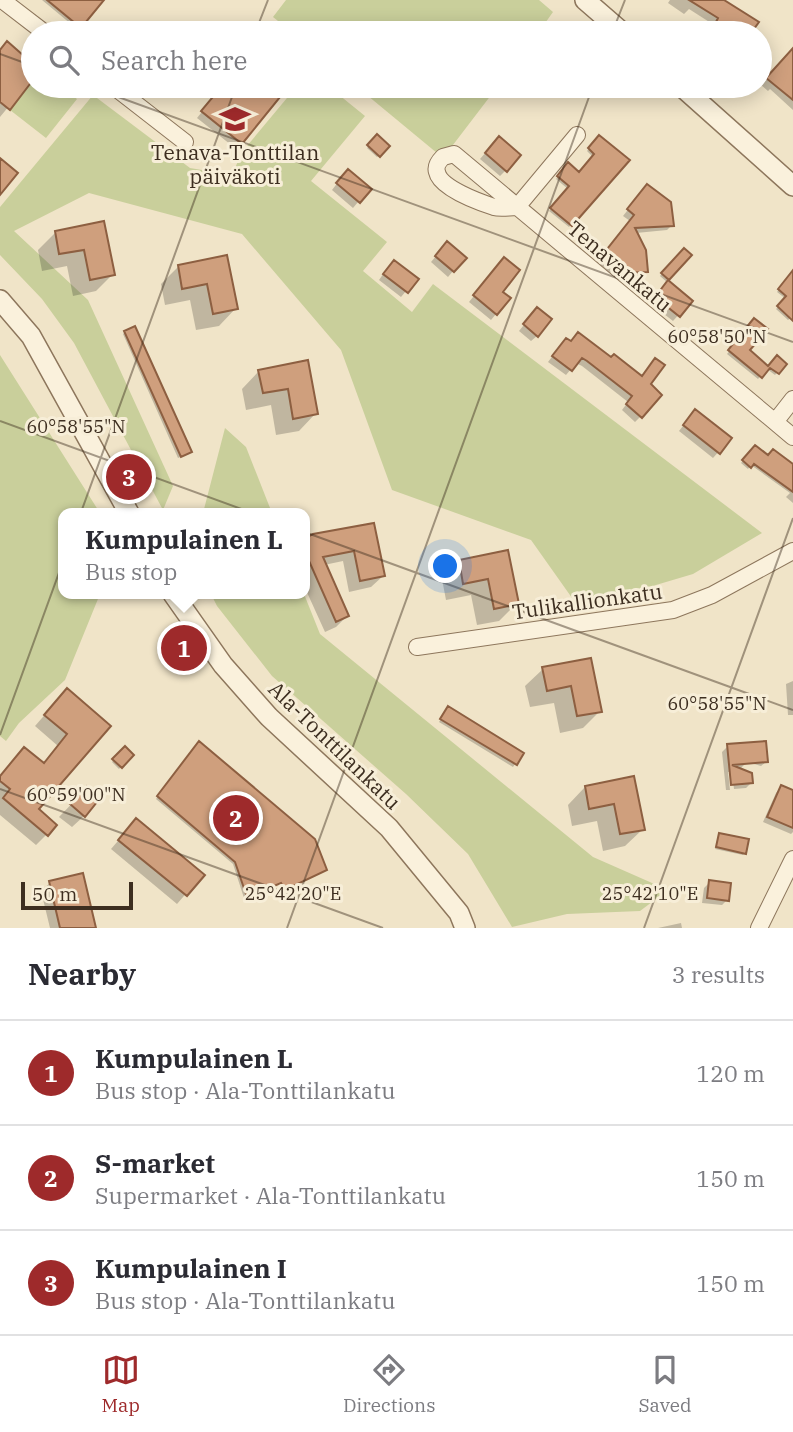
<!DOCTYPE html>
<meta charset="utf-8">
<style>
body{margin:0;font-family:"IBM Plex Serif",serif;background:#f7f7f7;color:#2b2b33}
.scale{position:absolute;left:21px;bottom:18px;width:112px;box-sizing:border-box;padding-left:7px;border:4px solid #3d2e20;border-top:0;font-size:19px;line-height:24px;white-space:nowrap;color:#3d2e20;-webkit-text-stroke:5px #f7eed8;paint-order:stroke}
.you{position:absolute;left:446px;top:567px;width:24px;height:24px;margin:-18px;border:5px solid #fff;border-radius:50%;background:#1a73e8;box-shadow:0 0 0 10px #1a73e833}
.badge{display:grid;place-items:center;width:46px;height:46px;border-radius:50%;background:#9e2a2b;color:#fff;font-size:23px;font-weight:700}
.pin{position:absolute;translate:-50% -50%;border:4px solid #fff;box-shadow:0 2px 7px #0006}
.popup{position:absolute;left:58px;top:508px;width:252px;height:91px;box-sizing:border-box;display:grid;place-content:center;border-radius:14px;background:#fff;filter:drop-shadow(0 2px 5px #0005);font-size:23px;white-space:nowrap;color:#7c7c81}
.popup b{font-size:26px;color:#2b2b33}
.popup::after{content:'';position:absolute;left:50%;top:100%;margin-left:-14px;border:14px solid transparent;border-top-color:#fff}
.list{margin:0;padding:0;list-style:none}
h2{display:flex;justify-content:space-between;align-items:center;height:91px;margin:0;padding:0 28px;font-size:30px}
h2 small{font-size:23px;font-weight:400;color:#7c7c81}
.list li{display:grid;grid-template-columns:46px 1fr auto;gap:21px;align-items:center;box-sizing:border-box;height:105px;padding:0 28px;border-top:2px solid #e1e1e2}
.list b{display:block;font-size:26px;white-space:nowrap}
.list p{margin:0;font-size:23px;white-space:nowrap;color:#7c7c81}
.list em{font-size:23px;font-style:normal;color:#7c7c81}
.icon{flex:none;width:38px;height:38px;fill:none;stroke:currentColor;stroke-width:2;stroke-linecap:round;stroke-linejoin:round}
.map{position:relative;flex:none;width:793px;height:928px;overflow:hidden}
.search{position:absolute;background:#fff;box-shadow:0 4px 18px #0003;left:21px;right:21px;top:21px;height:77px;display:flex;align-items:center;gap:18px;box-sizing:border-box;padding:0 24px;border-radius:38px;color:#7c7c81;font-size:26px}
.sheet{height:406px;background:#fff}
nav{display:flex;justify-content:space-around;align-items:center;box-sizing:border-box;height:98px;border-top:2px solid #e1e1e2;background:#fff;font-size:19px;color:#7c7c81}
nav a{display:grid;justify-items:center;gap:4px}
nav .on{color:#9e2a2b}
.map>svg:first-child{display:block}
</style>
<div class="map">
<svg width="793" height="928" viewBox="0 0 793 928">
<rect width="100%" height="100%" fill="#f0e4c8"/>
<!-- green -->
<path fill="#c9cf9b" d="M286,0H539L553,12L538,33H293L273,17Z
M33,80V86H60L77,99L46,138L10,110Z
M297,86H328L365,116L311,181L387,242L363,271L412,312L433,284L762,533L693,574L629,593L577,605L531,540L392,490L341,350L242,234L89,193L14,231L88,300L173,486L163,510L74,343L42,299L0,255V207L93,95L190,168L232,175L242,152Z
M356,86H498L443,158Z
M0,355L100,513H63V594H100L65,680L19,723L6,741L0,736Z
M225,428L246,447L272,513H203Z
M211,594H304L320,634L593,857L668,890L640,911L567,914L512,927L468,854L406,794L272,676L217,606Z"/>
<!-- shadow -->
<path fill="#0003" d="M42,0H101L77,29Z
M670,0H721L756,22L749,33H712L709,32L714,25L689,9L684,14L668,3Z
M7,44L33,66V77L0,117V51Z
M791,52L793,53V110L770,89L768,91L761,85Z
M223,86H287L235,148L197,118Z
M378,137L388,146L377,157L367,148Z
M599,137L627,160L569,227L549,211L568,189L556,179L568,165L579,174L593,157L587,151Z
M493,144L506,170L500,176L480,159Z
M342,177L369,189L353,208L332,190Z
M642,192L672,225L667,230L636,233L646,271L640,277L614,278L596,264L630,221L623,216Z
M103,223L113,274L96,291L73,296L67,266L42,271L38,250L56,232Z
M442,249L464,258L448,277L431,262Z
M684,250L689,255L666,281L691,301L673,321L650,303L668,283L660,276Z
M226,257L236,308L219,326L196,330L190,300L165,305L161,284L179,266Z
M499,265L500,292L496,314L491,320L469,302Z
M388,267L416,279L401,297L379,280Z
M793,272V316L788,320L776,309L786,299L777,292Z
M532,315L537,336L531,341L519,331Z
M754,320L748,351L768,368L785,364L775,375L767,369L758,379L727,354Z
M125,332L187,454L178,458L123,334Z
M561,345L648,385L641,416L635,422L622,410L628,402L582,366L576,363L566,375L548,362Z
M306,362L316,413L299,431L276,435L271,405L246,410L242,389L259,371Z
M690,417L730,439L713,458L679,431Z
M755,447L768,458L793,471V503L786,497L790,493L751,465L748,469L741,463Z
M373,525L383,576L371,587L349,592L343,561L324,565L347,616L336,627L325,632L305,588V540L313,536Z
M507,552L517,603L499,621L477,625L471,595L446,600L442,579L459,562Z
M590,660L600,711L583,728L560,733L554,703L530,707L525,686L543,669Z
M793,681V715H788L786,684Z
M56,702L108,726L37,809L47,834L36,845L0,815V776L43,764L58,746L35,726Z
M446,711L522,754L515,764L513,767L439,722Z
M197,745L325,870L283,891L278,884L244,898L233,864L156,799Z
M728,746L767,761L761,766L747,762L739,770L751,783L746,788L734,789L732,772H728L730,790H726L722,752Z
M125,748L132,755L119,769L112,762Z
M632,778L643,829L625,846L603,851L597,821L572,826L568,805L585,787Z
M781,787L793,792V832L791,834L763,822L776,793Z
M87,788L84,816L72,827L59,817Z
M136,820L202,875L177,904L111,849Z
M720,835L745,853L743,855L715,849Z
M710,882L727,900L722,905L702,903L704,888Z
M50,883L94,928H50L41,891Z
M681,923L682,928H658Z"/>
<!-- building -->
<path fill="#cf9f7d" stroke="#8d5f41" stroke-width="2" d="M47,0H104L81,28Z
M689,0H724L759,22L751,33H725L714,26L718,18Z
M7,41L33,64V80L10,110L0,102V50Z
M793,48V100L766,78Z
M222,86H289L242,144L201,111Z
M377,134L390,146L380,157L367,145Z
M599,135L630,160L572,226L550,208L569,186L557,176L568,162L579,172L594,154L588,148Z
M499,136L521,155L507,172L485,153Z
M0,158L18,173L0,195Z
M348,169L372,189L360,203L336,183Z
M647,184L671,202L674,226L635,228L646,250L648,272L620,273L600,258L634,215L627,209Z
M104,221L115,275L90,280L84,250L59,254L55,231Z
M447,241L467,258L454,272L435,256Z
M684,248L692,255L669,280L661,273Z
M227,255L238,309L213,314L207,284L182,289L178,265Z
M504,257L520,270L503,292L511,298L497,315L473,295Z
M394,260L419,279L408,293L383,274Z
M793,270V321L777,306L786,296L778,289Z
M668,280L693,301L680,317L655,297Z
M537,307L552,319L538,337L523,324Z
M754,318L768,329L750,350L768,366L777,355L787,364L779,374L770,368L762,378L728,350Z
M135,326L192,452L181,457L124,331Z
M578,332L611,357L614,354L642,376L655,358L665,365L651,384L662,395L642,418L626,404L632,396L587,361L582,358L572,371L552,356L566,338L571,341Z
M308,360L318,414L293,419L288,389L263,393L258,370Z
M695,409L732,438L720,454L683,425Z
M755,445L768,455L773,449L793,464V492L754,464L751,468L742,460Z
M374,523L385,576L360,581L354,551L323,557L349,616L336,622L305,552V538L313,534Z
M508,550L519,604L494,609L488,579L463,584L459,560Z
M591,658L602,712L577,716L571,686L547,691L542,667Z
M67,688L111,726L39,809L57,825L48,836L3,798L10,789L0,781V776L24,747L44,763L67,734L44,715Z
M448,706L524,753L517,765L440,719Z
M199,741L315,839L327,870L285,890L281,883L247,897L235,862L157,796Z
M766,741L768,762L732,765L752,773L753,783L731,785L727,744Z
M125,746L134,755L122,768L112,759Z
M634,776L645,830L620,834L614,804L589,809L585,786Z
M781,785L793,790V828L767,817Z
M87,786L101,797L85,817L70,804Z
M136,818L205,875L187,896L118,840Z
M719,833L749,839L746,854L716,847Z
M83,873L96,928H60L49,881Z
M709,880L731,883L729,901L707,898Z"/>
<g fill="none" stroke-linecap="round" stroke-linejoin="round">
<!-- minor casing -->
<g stroke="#8d765c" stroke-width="18">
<path id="minor" d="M2,0L45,33
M113,86L185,142
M577,135L517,207C509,207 501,209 494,207C479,202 440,188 437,172C435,166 439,161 443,157L454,154L793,437
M775,422L793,399
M417,647L673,610L712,595L793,551
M759,928L793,859"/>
</g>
<!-- tertiary casing -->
<g stroke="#8d765c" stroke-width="22">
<path id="tertiary" d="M585,0L623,33
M681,86L793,186
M0,300L31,336L129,513
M173,594L223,665L269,717L389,828L459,913L465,928"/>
</g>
<!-- minor -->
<use href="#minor" stroke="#faf1dc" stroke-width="16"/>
<!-- tertiary -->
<use href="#tertiary" stroke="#faf1dc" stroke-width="19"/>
</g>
<!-- ticks -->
<path fill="none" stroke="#3d2e20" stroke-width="2" stroke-opacity="0.45" d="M255,33L268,0M612,33L625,0M0,54L33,66M88,86L793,342M0,421L793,710M0,735L236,86M0,789L383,928M287,928L593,86M644,928L793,518"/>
<!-- icons -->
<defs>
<g id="school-bare" transform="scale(2.415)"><path d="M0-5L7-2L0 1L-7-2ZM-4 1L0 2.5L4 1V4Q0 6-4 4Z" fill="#9e2a2b" stroke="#f7eed8" stroke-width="2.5" paint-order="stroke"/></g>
</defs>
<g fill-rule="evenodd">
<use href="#school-bare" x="235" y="119"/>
</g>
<g text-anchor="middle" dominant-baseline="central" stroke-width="6" stroke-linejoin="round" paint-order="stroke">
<!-- poi labels -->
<g font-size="21" fill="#3d2e20" stroke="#f7eed8">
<text x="235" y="152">Tenava-Tonttilan<tspan x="235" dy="24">päiväkoti</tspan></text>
</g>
<!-- street labels -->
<g font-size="21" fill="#3d2e20" stroke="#f7eed8">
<text transform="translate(620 266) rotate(40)">Tenavankatu</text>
<text transform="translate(587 601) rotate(-8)">Tulikallionkatu</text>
<text transform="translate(335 745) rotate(44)">Ala-Tonttilankatu</text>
</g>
</g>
<g font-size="18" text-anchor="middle" fill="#3d2e20" stroke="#f7eed8" stroke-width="6" stroke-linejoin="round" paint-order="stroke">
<text x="717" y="343">60°58'50"N</text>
<text x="76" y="433">60°58'55"N</text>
<text x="717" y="710">60°58'55"N</text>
<text x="76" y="801">60°59'00"N</text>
<text x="293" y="900">25°42'20"E</text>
<text x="650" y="900">25°42'10"E</text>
</g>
</svg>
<div class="scale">50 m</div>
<div class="you"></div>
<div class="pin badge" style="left:184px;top:648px">1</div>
<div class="popup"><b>Kumpulainen L</b>Bus stop</div>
<div class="pin badge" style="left:236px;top:818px">2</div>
<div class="pin badge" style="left:129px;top:477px">3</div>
<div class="search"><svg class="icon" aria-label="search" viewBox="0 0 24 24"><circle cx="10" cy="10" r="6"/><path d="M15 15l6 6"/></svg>Search here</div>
</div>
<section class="sheet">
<h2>Nearby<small>3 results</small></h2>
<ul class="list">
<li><span class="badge">1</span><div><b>Kumpulainen L</b><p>Bus stop · Ala-Tonttilankatu</p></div><em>120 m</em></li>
<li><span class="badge">2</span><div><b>S-market</b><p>Supermarket · Ala-Tonttilankatu</p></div><em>150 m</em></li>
<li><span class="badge">3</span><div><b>Kumpulainen I</b><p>Bus stop · Ala-Tonttilankatu</p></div><em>150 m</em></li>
</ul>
</section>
<nav>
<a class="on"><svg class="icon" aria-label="map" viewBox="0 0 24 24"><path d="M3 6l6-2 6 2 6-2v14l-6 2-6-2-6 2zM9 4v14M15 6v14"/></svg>Map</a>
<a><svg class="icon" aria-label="directions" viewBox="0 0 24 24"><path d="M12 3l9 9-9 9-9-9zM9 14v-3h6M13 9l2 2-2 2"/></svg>Directions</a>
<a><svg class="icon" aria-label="saved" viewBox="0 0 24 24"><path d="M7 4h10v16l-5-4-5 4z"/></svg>Saved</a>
</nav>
